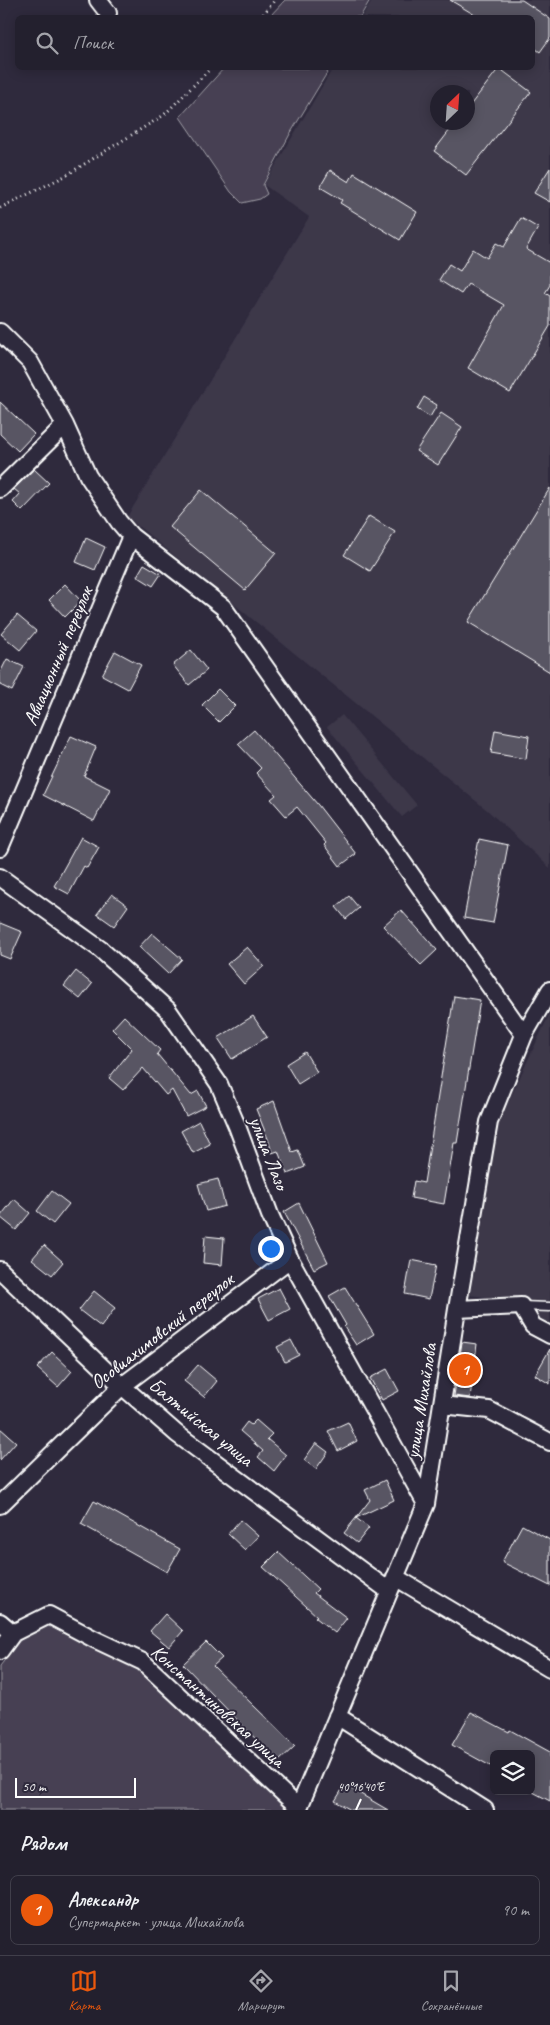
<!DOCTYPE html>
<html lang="ru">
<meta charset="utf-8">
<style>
body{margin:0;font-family:Caveat,sans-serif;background:#2f2d3a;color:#f1f3f6}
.controls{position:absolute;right:15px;bottom:15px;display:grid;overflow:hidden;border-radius:8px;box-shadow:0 2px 12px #0003}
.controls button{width:45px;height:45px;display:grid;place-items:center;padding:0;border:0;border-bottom:1px solid #403e4a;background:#23202e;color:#f1f3f6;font:25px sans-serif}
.compass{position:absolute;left:430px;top:85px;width:45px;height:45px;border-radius:50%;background:#23202e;box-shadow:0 2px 12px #0003;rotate:25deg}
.scale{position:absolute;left:15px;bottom:12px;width:121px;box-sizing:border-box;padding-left:5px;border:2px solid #fff;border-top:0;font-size:14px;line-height:18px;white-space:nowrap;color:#fff;-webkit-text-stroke:4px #2f2a3d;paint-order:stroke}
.you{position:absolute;left:270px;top:1248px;width:18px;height:18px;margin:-12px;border:4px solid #fff;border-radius:50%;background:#1a73e8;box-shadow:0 0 0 8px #1a73e833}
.badge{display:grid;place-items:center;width:32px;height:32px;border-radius:50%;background:#ea580c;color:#fff;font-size:16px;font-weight:700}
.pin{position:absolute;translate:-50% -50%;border:2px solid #fff;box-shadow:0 1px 5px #0006}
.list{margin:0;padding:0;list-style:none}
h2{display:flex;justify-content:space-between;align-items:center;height:65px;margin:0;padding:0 20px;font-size:21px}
h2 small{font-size:16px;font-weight:400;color:#a3a3aa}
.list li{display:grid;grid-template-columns:32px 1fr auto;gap:15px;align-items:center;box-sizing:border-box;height:70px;margin:0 10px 10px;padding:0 10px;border:1px solid #403e4a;border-radius:8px}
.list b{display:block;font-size:19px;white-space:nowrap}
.list p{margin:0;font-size:16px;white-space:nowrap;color:#a3a3aa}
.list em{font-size:16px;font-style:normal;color:#a3a3aa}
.icon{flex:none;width:28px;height:28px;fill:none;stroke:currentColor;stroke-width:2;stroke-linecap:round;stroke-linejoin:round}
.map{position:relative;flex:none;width:550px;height:1810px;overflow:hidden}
.search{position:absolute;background:#23202e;box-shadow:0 2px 12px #0003;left:15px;right:15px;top:15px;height:55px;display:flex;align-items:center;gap:12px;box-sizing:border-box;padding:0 18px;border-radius:8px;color:#a3a3aa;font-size:19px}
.sheet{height:145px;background:#23202e}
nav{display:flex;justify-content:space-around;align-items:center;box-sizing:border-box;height:70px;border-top:1px solid #403e4a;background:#23202e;font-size:14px;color:#a3a3aa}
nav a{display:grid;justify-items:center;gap:2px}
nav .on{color:#ea580c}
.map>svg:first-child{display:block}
</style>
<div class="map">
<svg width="550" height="1810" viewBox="0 0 550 1810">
<rect width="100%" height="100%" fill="#2f2a3d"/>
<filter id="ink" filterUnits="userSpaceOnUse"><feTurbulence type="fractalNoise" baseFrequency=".02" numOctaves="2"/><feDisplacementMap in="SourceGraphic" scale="10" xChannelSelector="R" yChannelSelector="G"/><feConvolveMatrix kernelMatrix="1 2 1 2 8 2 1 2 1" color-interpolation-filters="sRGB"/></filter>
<g filter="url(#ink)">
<!-- built -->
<path fill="#3c3749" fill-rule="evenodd" d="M372,0H550V868L487,810L127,517L309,217L264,185L333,68H532V18L362,17ZM438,92H468V122H438Z
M342,715L417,805L402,817L327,727Z
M550,1013V1327L521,1301L469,1295L497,1126Z"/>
<!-- green -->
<path fill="#464152" stroke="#a2a0a8" d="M285,0H370L360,17H269Z
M224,68H330L290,134L263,185L267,194L260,199L242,203L231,192L180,117Z
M47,1625L139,1670L287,1808L286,1810H0V1666L21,1639Z"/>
<!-- building -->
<path fill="#595564" stroke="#fff" d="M450,0H522L550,19V38L540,52L532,46V18H480Z
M499,68L531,92L466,175L434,151L456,122H468V108Z
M550,168V202L534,193Z
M330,170L349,182L354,173L417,212L400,240L340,203L342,200L320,187Z
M521,218L538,228L526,249L550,263V285L545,293L550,296V326L510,393L468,368L504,305L468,284L461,294L439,280L449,264L460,271L473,249L487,258L496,243L504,247Z
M424,397L437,405L430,417L417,409Z
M0,402L34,434L18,451L0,434Z
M441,413L462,427L438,465L416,451Z
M34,469L49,483L22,511L13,502L20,494L14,489Z
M550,488V672L468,622Z
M201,490L276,553L245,590L170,527Z
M369,516L395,532L370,571L344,555Z
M86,538L105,547L95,570L76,562Z
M144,564L161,574L153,586L137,576Z
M65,584L81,601L65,617L49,600Z
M17,615L36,631L20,650L1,634Z
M191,650L207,670L189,685L173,665Z
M115,651L141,665L128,689L102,675Z
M7,659L24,667L12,691L0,685V673Z
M218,689L235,706L219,722L202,705Z
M254,730L318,805L356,854L340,866L324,845L326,843L297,807L286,816L271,799L276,795L256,773L261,768L238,744Z
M495,730L529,736L526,759L491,753Z
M71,736L96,747L84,776L110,789L94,821L43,795Z
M81,837L99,847L87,868L84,866L69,894L54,886Z
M479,839L508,845L493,923L464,918Z
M112,894L128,906L114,926L97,914Z
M349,896L359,908L346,919L336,907Z
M401,910L437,950L421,965L383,926Z
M0,923L22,932L10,959L0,955Z
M152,933L182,959L168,974L139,947Z
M247,947L264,966L244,984L227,964Z
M76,971L92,984L80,999L64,986Z
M454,996L480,1000L457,1143H454L444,1204L411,1198L414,1181L424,1183Z
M124,1016L160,1050L157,1054L191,1095L198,1091L206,1106L186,1116L172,1090L166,1095L143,1068L123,1090L109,1078L132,1049L112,1029Z
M253,1016L267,1037L232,1059L218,1038Z
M305,1052L317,1072L298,1084L286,1064Z
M274,1101L292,1152L298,1150L305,1167L287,1174L278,1151L272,1153L268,1139L256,1109Z
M199,1121L210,1144L193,1153L181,1131Z
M218,1179L225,1206L206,1211L198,1184Z
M52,1191L69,1204L53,1224L37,1211Z
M14,1199L30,1213L16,1230L0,1217Z
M299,1203L328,1262L314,1269L284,1212Z
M205,1236L224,1238L222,1265L203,1263Z
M44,1245L63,1262L52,1275L32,1259Z
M411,1260L436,1265L429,1299L405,1294Z
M345,1287L374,1334L356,1345L344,1327L346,1325L329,1296Z
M279,1288L290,1309L269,1320L258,1299Z
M94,1291L115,1308L101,1327L79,1310Z
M291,1340L299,1355L285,1362L277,1347Z
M462,1342L477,1344L470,1398L454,1396Z
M550,1349V1384L535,1375Z
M52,1352L72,1371L58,1387L37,1368Z
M198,1365L217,1381L204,1397L184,1381Z
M387,1369L399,1391L382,1400L370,1378Z
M256,1420L272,1434L267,1439L286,1455L274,1471L258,1457L263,1451L240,1431L247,1422L251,1425Z
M348,1422L357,1441L338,1451L328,1431Z
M0,1428L16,1442L0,1460Z
M316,1443L328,1452L316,1469L304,1460Z
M385,1480L394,1500L356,1518L370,1500L365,1490Z
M94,1501L180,1549L167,1572L81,1524Z
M356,1518L369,1528L357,1543L344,1533Z
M240,1520L258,1536L245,1550L228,1534Z
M522,1525L550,1540V1586L502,1562Z
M278,1552L318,1589L314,1593L347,1618L335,1633L315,1617L317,1616L263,1567Z
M165,1614L183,1631L169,1647L150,1631Z
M206,1642L222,1658L213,1666L295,1746L278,1762L183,1664Z
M471,1712L509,1732L510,1730L550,1752V1801L531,1791V1754H494V1768L452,1745Z
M345,1785L388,1810H351L335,1801Z"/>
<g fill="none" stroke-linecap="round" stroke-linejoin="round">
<!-- service casing -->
<g stroke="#fff" stroke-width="11">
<path id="service" d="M521,1306L550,1307"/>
</g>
<!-- minor casing -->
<g stroke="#fff" stroke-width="20">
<path id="minor" d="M98,0L108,13
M0,332L30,362L65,425L88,476L119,522L131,536L223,607L524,1035
M0,489L65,425
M0,848L131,536
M0,877L100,949L168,1010L219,1084L237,1126L270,1215L290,1259L426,1504
M0,1270L122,1386L177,1434L389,1591
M457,1309L521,1306L533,1326L550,1335
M442,1405L489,1410L550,1442
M0,1505L122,1386L290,1259
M395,1577L550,1669
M0,1622L13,1633
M0,1651L13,1633L49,1615L94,1639L143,1662L299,1808
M337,1716L485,1810
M298,1810L426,1504L457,1309L489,1122L524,1035L550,990"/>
</g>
<!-- path -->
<path stroke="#fff" stroke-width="3" stroke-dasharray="1 4" stroke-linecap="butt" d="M260,18L275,0
M0,208L65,176L164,115L211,68"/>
<!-- service -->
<use href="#service" stroke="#2f2a3d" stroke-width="8"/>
<!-- minor -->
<use href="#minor" stroke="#2f2a3d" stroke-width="16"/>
</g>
</g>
<!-- ticks -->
<path fill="none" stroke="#fff" stroke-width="2" d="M356,1810L361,1799"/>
<g text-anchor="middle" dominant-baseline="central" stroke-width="4" stroke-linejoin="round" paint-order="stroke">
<!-- street labels -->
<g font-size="20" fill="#fff" stroke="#2f2a3d">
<text transform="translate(58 656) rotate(-67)">Авиационный переулок</text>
<text transform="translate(269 1153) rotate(69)">улица Лазо</text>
<text transform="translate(162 1331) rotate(-38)">Осовиахимовский переулок</text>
<text transform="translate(421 1401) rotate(-81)">улица Михайлова</text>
<text transform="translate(201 1422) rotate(39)">Балтийская улица</text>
<text transform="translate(218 1706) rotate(42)">Константиновская улица</text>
</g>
</g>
<g font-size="12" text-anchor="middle" fill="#fff" stroke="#2f2a3d" stroke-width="4" stroke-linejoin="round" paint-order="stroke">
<text x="361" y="1791">40°16'40"E</text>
</g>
</svg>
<div class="controls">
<button><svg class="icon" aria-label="layers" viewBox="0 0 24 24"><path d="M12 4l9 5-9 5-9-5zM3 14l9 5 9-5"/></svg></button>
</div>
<svg class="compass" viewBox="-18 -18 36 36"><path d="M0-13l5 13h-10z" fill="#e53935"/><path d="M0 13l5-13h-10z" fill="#a3a3aa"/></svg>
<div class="scale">50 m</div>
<div class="you"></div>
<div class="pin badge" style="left:465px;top:1370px">1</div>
<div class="search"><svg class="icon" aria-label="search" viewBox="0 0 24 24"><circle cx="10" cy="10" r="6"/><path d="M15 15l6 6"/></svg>Поиск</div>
</div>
<section class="sheet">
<h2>Рядом<small></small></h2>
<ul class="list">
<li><span class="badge">1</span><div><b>Александр</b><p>Супермаркет · улица Михайлова</p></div><em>90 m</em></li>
</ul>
</section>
<nav>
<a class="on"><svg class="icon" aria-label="map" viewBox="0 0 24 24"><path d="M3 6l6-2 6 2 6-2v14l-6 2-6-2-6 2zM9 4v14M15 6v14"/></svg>Карта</a>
<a><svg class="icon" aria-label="directions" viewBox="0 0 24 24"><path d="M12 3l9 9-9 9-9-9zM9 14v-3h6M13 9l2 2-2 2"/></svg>Маршрут</a>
<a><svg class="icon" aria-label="saved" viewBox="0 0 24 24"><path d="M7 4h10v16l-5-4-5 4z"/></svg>Сохранённые</a>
</nav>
